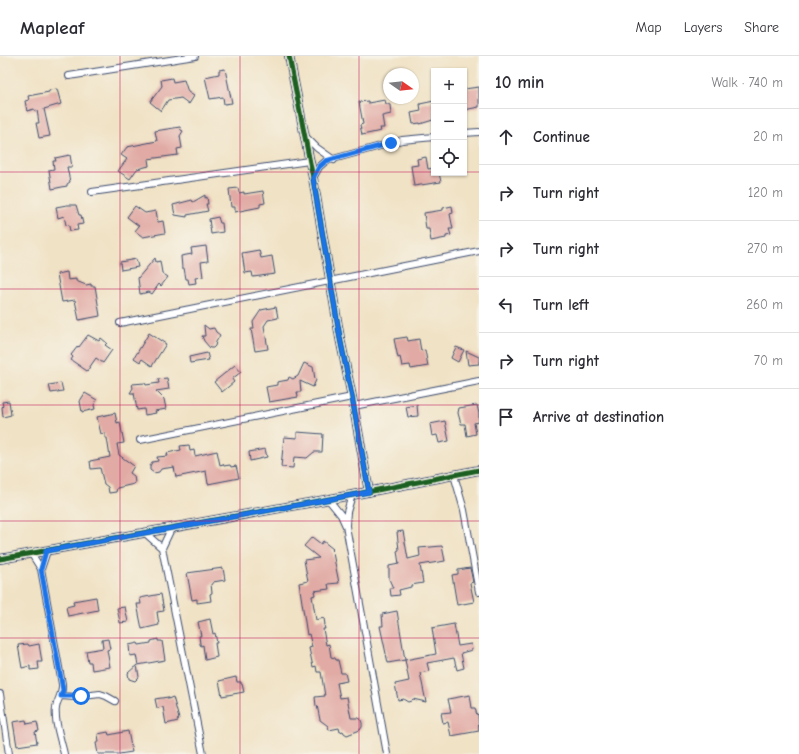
<!DOCTYPE html>
<meta charset="utf-8">
<style>
body{margin:0;font-family:"Comic Neue",sans-serif;background:#f2f2f3;color:#2b2b33}
.controls{position:absolute;right:12px;top:12px;display:grid;overflow:hidden;border-radius:0px;box-shadow:0 1px 3px #0004}
.controls button{width:36px;height:36px;display:grid;place-items:center;padding:0;border:0;border-bottom:1px solid #e1e1e2;background:#fff;color:#2b2b33;font:20px sans-serif}
.compass{position:absolute;left:383px;top:12px;width:36px;height:36px;border-radius:50%;background:#fff;box-shadow:0 1px 3px #0004;rotate:104deg}
.stop{position:absolute;width:12px;height:12px;margin:-9px;border:3px solid #1a73e8;border-radius:50%;background:#fff}
.stop.end{background:#1a73e8;border-color:#fff;box-shadow:0 1px 4px #0008}
.list{margin:0;padding:0;list-style:none}
h2{display:flex;justify-content:space-between;align-items:center;height:52px;margin:0;padding:0 16px;font-size:17px}
h2 small{font-size:13px;font-weight:400;color:#7c7c81}
.list li{display:grid;grid-template-columns:26px 1fr auto;gap:12px;align-items:center;box-sizing:border-box;height:56px;padding:0 16px;border-top:1px solid #e1e1e2}
.list b{display:block;font-size:15px;white-space:nowrap}
.list em{font-size:13px;font-style:normal;color:#7c7c81}
.icon{flex:none;width:22px;height:22px;fill:none;stroke:currentColor;stroke-width:2;stroke-linecap:round;stroke-linejoin:round}
.map{position:relative;flex:none;width:479px;height:698px;overflow:hidden}
header{display:flex;align-items:center;gap:24px;box-sizing:border-box;height:56px;padding:0 20px;background:#fff;border-bottom:1px solid #e1e1e2}
header strong{font-size:19px}
nav{display:flex;gap:22px;margin-inline-start:auto;font-size:14px}
main{display:flex}
aside{flex:1;background:#fff}
.map>svg:first-child{display:block}
</style>
<header>
<strong>Mapleaf</strong>
<nav><a>Map</a><a>Layers</a><a>Share</a></nav>
</header>
<main>
<div class="map">
<svg width="479" height="698" viewBox="0 0 479 698">
<rect width="100%" height="100%" fill="#f7f3e8"/>
<filter id="ink" filterUnits="userSpaceOnUse"><feTurbulence type="fractalNoise" baseFrequency=".025" numOctaves="2"/><feDisplacementMap in="SourceGraphic" scale="8" xChannelSelector="R" yChannelSelector="G"/><feConvolveMatrix kernelMatrix="1 2 1 2 8 2 1 2 1" color-interpolation-filters="sRGB"/></filter>
<filter id="wash" filterUnits="userSpaceOnUse"><feTurbulence type="fractalNoise" baseFrequency=".012" numOctaves="4" result="noise"/><feDisplacementMap in="SourceGraphic" scale="16" xChannelSelector="R" yChannelSelector="G"/><feGaussianBlur stdDeviation="0.9" result="paint"/><feColorMatrix in="noise" values="0 0 0 0 0 0 0 0 0 0 0 0 0 0 0 0 0 1.4 0 .05"/><feComposite in="paint" operator="in"/></filter>
<g filter="url(#wash)">
<rect width="100%" height="100%" fill="#f0e2c5"/>
<g id="blocks">
<!-- building -->
<path fill="#e1aaa4" d="M225,13L232,47L224,48L223,41L210,43L205,21L219,18V14Z
M172,22L173,26L184,24L188,36L194,40L189,48L181,42L168,44L161,55L150,46L162,30L161,24Z
M479,31V51L464,54V33Z
M57,33L61,48L44,53L50,80L39,82L36,67H39L37,54L35,55L34,53L27,55L25,45L29,44L28,40L49,36V34Z
M385,44L386,48H388L390,49L391,58L382,60L384,72H380L381,75L362,79L360,69L363,68L359,46L368,45V47Z
M434,45L433,64L420,68V67L413,68L411,57L421,55L420,48Z
M180,71L181,74L183,75L180,80L182,92L177,93L178,99L148,103L149,110L137,113L130,123L118,115L127,103L121,99L127,91L157,85L155,75Z
M70,99L72,111H67L70,126L67,128V130L52,133L49,114L54,113L53,105H56L55,102Z
M426,101L428,113L434,112V117H439L441,126L414,130L411,110L418,109L417,103Z
M238,132L239,137L244,136V138L263,135L265,147L260,148V151L235,156V151H231L229,133Z
M205,139V142L207,141L208,148H206L208,155L187,159V161L175,159L173,149L192,144L193,146Z
M67,149H76L79,159H81L83,168L77,169L78,174L70,175L69,170L66,169L64,160L58,162L56,151Z
M135,150L145,157L156,155L158,166L163,165L165,177L143,181L135,175L139,170L127,161Z
M452,150L453,157L450,158L453,173H449L451,179L446,180V182L431,185L429,173H426L424,157L443,154V152Z
M218,161L220,167H222L223,176L211,178L209,163Z
M206,190L208,205L201,206L203,221L195,222L196,227L189,228L188,223H186L184,212H182L181,200L192,198L191,192Z
M259,194L261,202L272,200L275,218L253,221L252,216L245,217L242,197Z
M155,202L156,206L160,205L162,217L168,221L161,230L159,228L152,238L149,236L140,238L138,222Z
M136,203L138,211L121,214L120,206Z
M67,216L68,224L76,223V225L86,229L91,228V230H95L100,260L79,264L75,244L62,246L57,218Z
M276,251L278,262L268,264L264,270L268,293L255,295L251,273H254L253,266L261,254Z
M204,269L209,273L214,272L216,276L220,279L216,286L215,290L213,292H210L204,285L202,280H205Z
M149,277L166,288L152,310L142,303L140,306L134,302Z
M88,279L99,285L101,282L107,287L105,289L112,294L103,307L96,302L87,315L71,304L73,301L71,299L78,290L79,291Z
M407,281L408,285L419,283L421,295L425,294L428,310L411,313L410,309L402,310L400,301L398,302L394,283Z
M456,291L464,294L458,306L451,302Z
M466,295L479,301V308L468,309Z
M207,297L209,304L190,307L189,301Z
M304,307L313,311L315,323L316,324L313,331L300,325L301,336H297L298,341L269,346L266,331L277,329V326L288,324L289,321L293,323L298,320Z
M235,309L241,316L232,323L234,326L222,336L214,326Z
M167,322L169,333L156,335L164,343L166,353L155,355L156,357L145,359L144,353L137,354L134,337H130L133,332L132,328L145,327L146,329L159,327L158,323Z
M61,327L63,335L51,337L49,329Z
M85,337L97,344L94,349L95,353L82,356L80,345Z
M9,345L11,359L3,361L2,351L3,350L2,346Z
M417,349L418,360L408,361L406,351Z
M477,349L479,358V366L474,367L476,378L467,380L465,368H461L458,357L459,352Z
M115,357L117,367L120,366L124,387L117,388L119,399L134,410L130,417L134,420L135,427L134,428L117,432L116,436L109,437L108,431L104,428L100,412L91,413L90,405L110,401L107,382H105V377L101,378L97,361Z
M445,365L449,385L439,387L437,379L432,380L430,368Z
M297,376L323,378L322,396H314L307,402L294,401L293,412L281,411L284,381L297,382Z
M189,389L190,395L194,394L195,400L217,395L220,409L223,408L224,410L230,409L231,411L236,410L239,422L208,428L206,415L176,421L174,411L161,413L159,416L154,417L150,414V410L152,406L158,405L157,401L168,400L167,397L181,394L180,390Z
M265,393L267,401L250,405L249,396Z
M403,475L408,503L420,500L419,492L442,490L445,505L420,509L423,527L411,529V531L399,534L400,539L391,540L390,532H393L389,523V510L399,508L397,495L399,494L397,476Z
M312,481L321,488L323,485L333,493L331,495L333,497L339,527L328,528L329,533L314,535L315,539L312,540L316,564L324,562L325,569H324L325,573H323L326,589L329,588L331,601L335,602L336,604H338L341,617H345L347,625L337,627L340,642L347,641L351,662H358L361,664L362,667V671L360,674L347,679L344,677L343,675L340,676L339,672L329,674L328,670L320,664L317,649L316,650L315,641L325,640L321,616H317L316,610L313,611L309,592L312,591L309,578L307,579L299,527L308,525L304,504L319,502L304,490Z
M223,512L225,524L213,526V528H211L212,537L210,538L211,545L197,547V543L192,544L187,517Z
M470,512L473,526L470,527L474,546L457,549L452,519L458,518V514Z
M161,538L164,555L157,556L159,569L142,573L137,548H141L140,542Z
M96,541L98,554L68,560L66,551L74,549L73,545Z
M125,551L128,566L120,567L117,552Z
M397,555L405,604L388,607L380,570H383L382,558Z
M210,563L213,578L215,577L217,587H215L217,601L205,604L203,589L201,590L200,588L199,580H201L198,566Z
M454,568L458,590L471,588L472,594L461,597L464,612L457,614L454,602L427,607L429,615L420,617L426,646L413,643L411,645L408,646L403,643L398,644L395,628L409,625L405,604L436,598L432,572Z
M108,583L110,593L107,594L110,611L92,614L91,606H88L86,595L103,592L102,584Z
M158,583V585H162L165,604L138,609L136,599L130,600L129,589L138,587L139,589L151,587V585Z
M28,588L29,590L39,588L42,606H38L39,613L30,614V610L22,612L18,589Z
M137,609L139,621L135,625L129,623L128,617Z
M236,621L237,626H241V628H242L244,636L222,640L219,625Z
M470,639L472,652H475L477,659L478,658L479,675L451,680L448,666L443,667L441,657L451,656L448,643Z
M168,641V643L173,641L179,663L177,664L178,665L166,668L163,651L157,652L155,643Z
M26,664L27,668L37,666L39,675L35,676L37,687L17,690L13,666Z
M128,675L132,696L119,698H98L96,687L99,686L98,678L108,676L109,679Z"/>
</g>
</g>
<g filter="url(#ink)">
<use href="#blocks" fill-opacity="0" stroke="#3b4a6d" stroke-width="1"/>
<g fill="none" stroke-linecap="round" stroke-linejoin="round">
<!-- minor casing -->
<g stroke="#3b4a6d" stroke-width="8">
<path id="minor" d="M69,20L195,0
M464,77L479,76
M305,80L317,92L334,104
M313,122L319,111L326,105L402,84L434,81
M92,136L309,105
M120,267L479,195
M354,350L479,325
M140,384L352,341
M454,419L464,454L479,536
M328,443L341,459L346,470L387,698
M346,469L347,456L352,439
M144,476L162,492L203,698
M162,492L172,471
M31,497L41,513L62,628C63,640 57,642 56,652C54,666 61,684 64,698
M41,513L47,495
M0,638L9,698
M61,640L75,641L100,638L106,640L115,645"/>
</g>
<!-- tertiary casing -->
<g stroke="#3b4a6d" stroke-width="10">
<path id="tertiary" d="M289,0L313,122L340,282L352,341L369,436
M0,503L352,439L479,414"/>
</g>
<!-- minor -->
<use href="#minor" stroke="#fff" stroke-width="6"/>
<!-- tertiary -->
<use href="#tertiary" stroke="#fff" stroke-width="8"/>
<!-- cycleway casing -->
<g stroke="#f7f3e8" stroke-width="8">
<path id="cycleway" d="M289,0L313,122L340,282L352,341L369,436
M0,503L352,439L479,414"/>
</g>
<!-- cycleway -->
<use href="#cycleway" stroke="#1b5e20" stroke-width="5"/>
</g>
</g>
<g fill="none" stroke-linecap="round" stroke-linejoin="round" filter="url(#ink)">
<!-- route -->
<path stroke="#1a73e8" stroke-width="5" d="M81,640H61L63,634L62,628L41,513L46,495L369,436L352,341L340,282L313,122L319,111L326,105L391,87"/>
</g>
<!-- grid -->
<path fill="none" stroke="#c2185b" stroke-width="1" stroke-opacity="0.55" d="M120,0V698M240,0V698M359,0V698M0,116H434M464,116H479M0,233H479M0,349H479M0,465H479M0,582H479"/>
</svg>
<div class="controls">
<button>+</button>
<button>−</button>
<button><svg class="icon" aria-label="locate" viewBox="0 0 24 24"><circle cx="12" cy="12" r="6"/><path d="M12 2v4M12 18v4M2 12h4M18 12h4"/></svg></button>
</div>
<svg class="compass" viewBox="-18 -18 36 36"><path d="M0-13l5 13h-10z" fill="#e53935"/><path d="M0 13l5-13h-10z" fill="#7c7c81"/></svg>
<div class="stop" style="left:81px;top:640px"></div>
<div class="stop end" style="left:391px;top:87px"></div>
</div>
<aside>
<h2>10 min<small>Walk · 740 m</small></h2>
<ul class="list">
<li><svg class="icon" aria-label="ahead" viewBox="0 0 24 24"><path d="M12 20V5M6 11l6-6 6 6"/></svg><div><b>Continue</b></div><em>20 m</em></li>
<li><svg class="icon" aria-label="right" viewBox="0 0 24 24"><path d="M7 20v-9h11M14 6l5 5-5 5"/></svg><div><b>Turn right</b></div><em>120 m</em></li>
<li><svg class="icon" aria-label="right" viewBox="0 0 24 24"><path d="M7 20v-9h11M14 6l5 5-5 5"/></svg><div><b>Turn right</b></div><em>270 m</em></li>
<li><svg class="icon" aria-label="left" viewBox="0 0 24 24"><path d="M17 20v-9H6M10 6l-5 5 5 5"/></svg><div><b>Turn left</b></div><em>260 m</em></li>
<li><svg class="icon" aria-label="right" viewBox="0 0 24 24"><path d="M7 20v-9h11M14 6l5 5-5 5"/></svg><div><b>Turn right</b></div><em>70 m</em></li>
<li><svg class="icon" aria-label="arrive" viewBox="0 0 24 24"><path d="M6 21V4h12l-3 4 3 4H6"/></svg><div><b>Arrive at destination</b></div></li>
</ul>
</aside>
</main>
